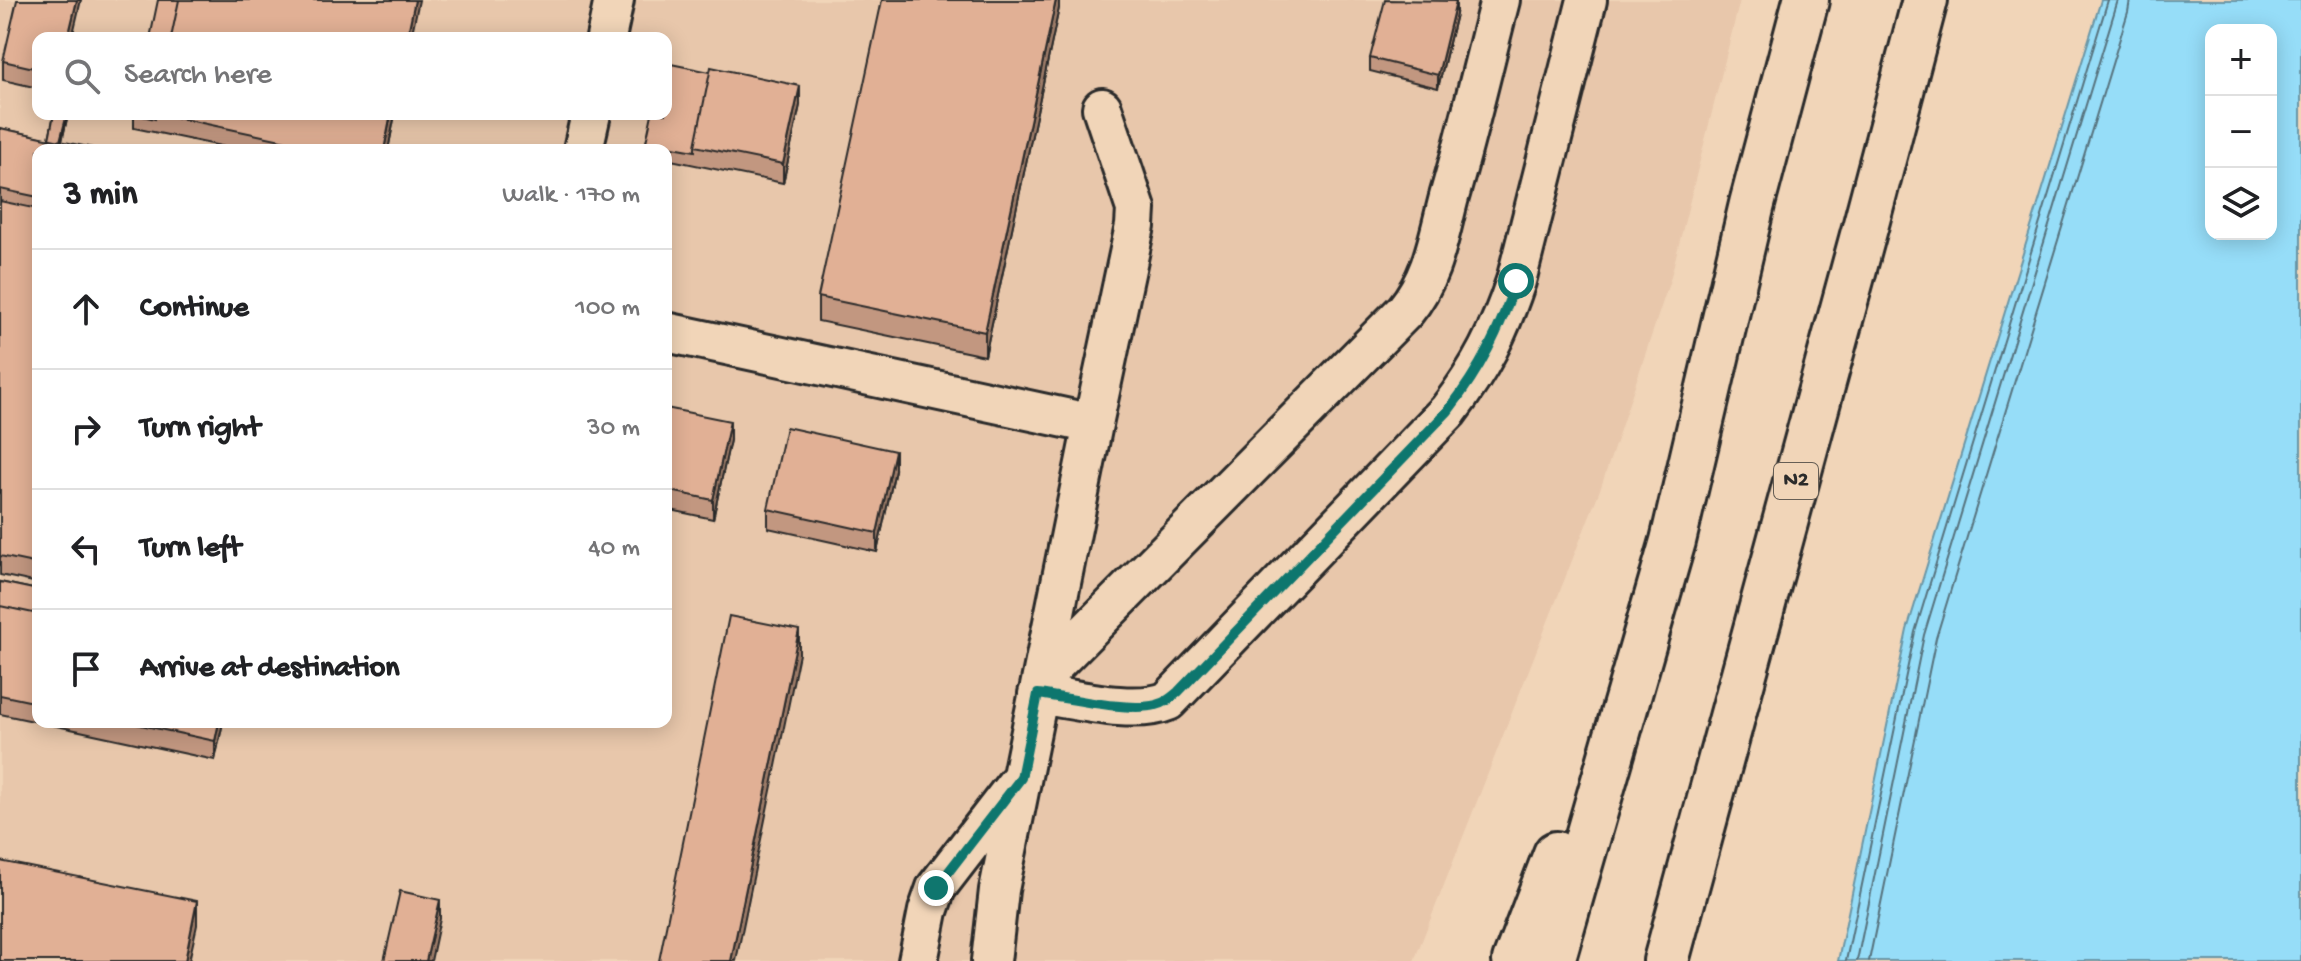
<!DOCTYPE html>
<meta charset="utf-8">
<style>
body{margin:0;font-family:"Gochi Hand",sans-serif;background:#f6f6f6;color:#202124}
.controls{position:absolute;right:24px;top:24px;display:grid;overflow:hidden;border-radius:16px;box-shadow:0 4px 20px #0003}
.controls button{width:72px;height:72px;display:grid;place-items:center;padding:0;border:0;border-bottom:2px solid #e0e0e0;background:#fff;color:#202124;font:40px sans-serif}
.stop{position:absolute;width:24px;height:24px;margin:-18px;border:6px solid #0f766e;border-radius:50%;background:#fff}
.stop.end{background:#0f766e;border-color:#fff;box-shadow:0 2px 8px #0008}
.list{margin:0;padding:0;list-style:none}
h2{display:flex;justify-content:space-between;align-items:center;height:104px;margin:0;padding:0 32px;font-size:34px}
h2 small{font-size:26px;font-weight:400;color:#757577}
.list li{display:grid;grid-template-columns:52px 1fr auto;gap:24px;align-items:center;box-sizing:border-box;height:120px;padding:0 32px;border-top:2px solid #e0e0e0}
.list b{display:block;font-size:30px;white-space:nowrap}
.list em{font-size:26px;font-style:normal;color:#757577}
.icon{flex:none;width:44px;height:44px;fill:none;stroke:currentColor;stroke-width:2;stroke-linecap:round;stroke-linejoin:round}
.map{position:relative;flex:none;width:2301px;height:961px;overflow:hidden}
.search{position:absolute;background:#fff;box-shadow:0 4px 20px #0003;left:32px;top:32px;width:640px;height:88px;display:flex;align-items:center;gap:20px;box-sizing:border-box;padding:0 28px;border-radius:16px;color:#757577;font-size:30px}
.panel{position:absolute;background:#fff;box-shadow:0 4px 20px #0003;left:32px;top:144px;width:640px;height:584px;border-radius:16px}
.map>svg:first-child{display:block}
</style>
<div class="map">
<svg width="2301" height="961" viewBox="0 0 2301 961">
<rect width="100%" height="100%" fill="#f1d5b8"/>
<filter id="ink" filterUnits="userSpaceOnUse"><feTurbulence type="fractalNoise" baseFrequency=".0125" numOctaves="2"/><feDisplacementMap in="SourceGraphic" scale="16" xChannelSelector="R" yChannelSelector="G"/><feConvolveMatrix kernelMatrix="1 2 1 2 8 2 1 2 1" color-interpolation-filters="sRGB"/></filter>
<g filter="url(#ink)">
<!-- built -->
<path fill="#e8c7ab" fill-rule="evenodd" d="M0,0H1740L1670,280L1601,487L1414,961H0ZM38,38H666V114H38ZM38,150H666V722H38Z"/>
<!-- water -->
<path fill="#96ddf8" stroke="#6b96a6" stroke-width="2" fill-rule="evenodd" d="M2101,0H2301V961H1838L1907,630ZM2211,30H2271V234H2211Z"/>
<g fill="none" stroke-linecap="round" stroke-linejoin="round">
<!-- shore -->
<path stroke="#56727d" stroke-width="2" d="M1846,961L1915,632L2108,0
M1857,961L1924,635L2118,0
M1869,961L1936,638L2128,12L2130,0"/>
<!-- minor casing -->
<g stroke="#2b2b2b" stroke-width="44">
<path id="minor" d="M606,38L614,0
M583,150L591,114
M666,332L1093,424L999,890L991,961
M1093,424L1135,226L1136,209L1102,108
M1042,677L1405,311C1433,277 1438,239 1449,197C1468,132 1483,66 1500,0
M1038,694C1074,699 1135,715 1168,701L1448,411C1481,368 1499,332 1516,281L1587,0
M918,961L928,911L936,888L1017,783"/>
</g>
<!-- highway casing -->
<g stroke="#2b2b2b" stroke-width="50">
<path id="highway" d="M1515,961L1556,854
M1552,961L1673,541L1752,204L1806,0
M1666,961L1866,224L1925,0"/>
</g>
<!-- minor -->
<use href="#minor" stroke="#f1d5b8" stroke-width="38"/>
<!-- highway -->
<use href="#highway" stroke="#f1d5b8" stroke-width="44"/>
</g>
<!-- wall -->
<path fill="#c29780" stroke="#2b2b2b" stroke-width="2" d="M1059,0V8L985,356L818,321V297Z
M1456,14L1438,88L1370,71V58Z
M38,38V88L3,80V61Z
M800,105L783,183L666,159V150H646V142Z
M54,114H68L62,141L38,150V583L0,575V128L49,139Z
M134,114H395L388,150H240L134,128Z
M666,408L730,440L713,519L666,509Z
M895,470L877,552L768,528V509Z
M0,582L38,590V722L0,714Z
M38,722H223L215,760Z"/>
<!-- shaded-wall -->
<path fill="#9e7b68" stroke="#2b2b2b" stroke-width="2" d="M77,0H81L72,38H68Z
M415,0H419L411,38H407Z
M1056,0H1059V8L985,356V332Z
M1456,1V14L1438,88V75Z
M800,86V105L783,183V164Z
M67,114H68L60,150V144Z
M391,114H395L388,150H384Z
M730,421V440L713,519V500Z
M895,451V470L877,552V533Z
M799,630V654L736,961H731Z
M219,722H223L215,760V741Z
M440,900V919L431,961H426Z
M197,901V925L189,961H185Z"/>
<!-- building -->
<path fill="#e1b095" stroke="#2b2b2b" stroke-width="2" d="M17,0H77L68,38H38V69L3,61Z
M158,0H179L171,38H150Z
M179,0H415L407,38H171Z
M882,0H1056L985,332L818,297Z
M1385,0L1456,1L1438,75L1370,58Z
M666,63L710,72L695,146V151L646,142L652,114H666Z
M711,67L800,86L783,164L695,146Z
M54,114H67L60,141L49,139Z
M134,114H155V119Z
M160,114H391L384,150H328Z
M0,128L102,150H38V197L0,189Z
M0,201L38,209V564L0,556Z
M666,408L730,421L713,500L666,490Z
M786,427L895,451L877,533L768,509Z
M0,582L38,590V614L0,606Z
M0,606L38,614V703L0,695Z
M729,616L799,630L731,961H659Z
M127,722H219L215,741Z
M0,861L197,901L185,961H0Z
M400,891L440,900L426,961H384Z"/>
</g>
<g fill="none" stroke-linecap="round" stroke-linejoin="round" filter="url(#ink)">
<!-- route -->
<path stroke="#0f766e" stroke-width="10" d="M936,888L1021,778L1038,694C1068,698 1128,712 1156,705C1165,703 1171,698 1178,692L1448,411C1481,368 1499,332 1516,281"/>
</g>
<g text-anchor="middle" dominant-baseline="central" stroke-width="8" stroke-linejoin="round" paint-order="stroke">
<!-- shield labels -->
<rect fill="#f1d5b8" stroke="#665e55" stroke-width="2" x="1774" y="463" width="44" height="36" rx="6"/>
<g font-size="22" font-weight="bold" fill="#2b2b2b">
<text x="1796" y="481">N2</text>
</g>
</g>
</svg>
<div class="controls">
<button>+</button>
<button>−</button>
<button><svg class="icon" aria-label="layers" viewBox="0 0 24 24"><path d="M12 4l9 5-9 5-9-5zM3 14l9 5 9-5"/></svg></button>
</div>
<div class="stop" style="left:1516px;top:281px"></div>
<div class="stop end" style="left:936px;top:888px"></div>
<div class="search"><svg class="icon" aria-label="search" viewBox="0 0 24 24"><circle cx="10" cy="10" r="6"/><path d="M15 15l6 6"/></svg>Search here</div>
<section class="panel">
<h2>3 min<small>Walk · 170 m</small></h2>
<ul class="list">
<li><svg class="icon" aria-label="ahead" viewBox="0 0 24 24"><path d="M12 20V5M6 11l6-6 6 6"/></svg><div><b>Continue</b></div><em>100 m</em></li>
<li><svg class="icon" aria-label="right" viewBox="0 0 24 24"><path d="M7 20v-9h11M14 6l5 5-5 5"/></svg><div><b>Turn right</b></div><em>30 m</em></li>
<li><svg class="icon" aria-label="left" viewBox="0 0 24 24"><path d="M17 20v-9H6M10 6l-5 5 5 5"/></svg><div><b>Turn left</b></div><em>40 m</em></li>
<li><svg class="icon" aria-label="arrive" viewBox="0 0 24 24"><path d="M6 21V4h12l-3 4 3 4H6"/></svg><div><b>Arrive at destination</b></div></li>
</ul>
</section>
</div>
